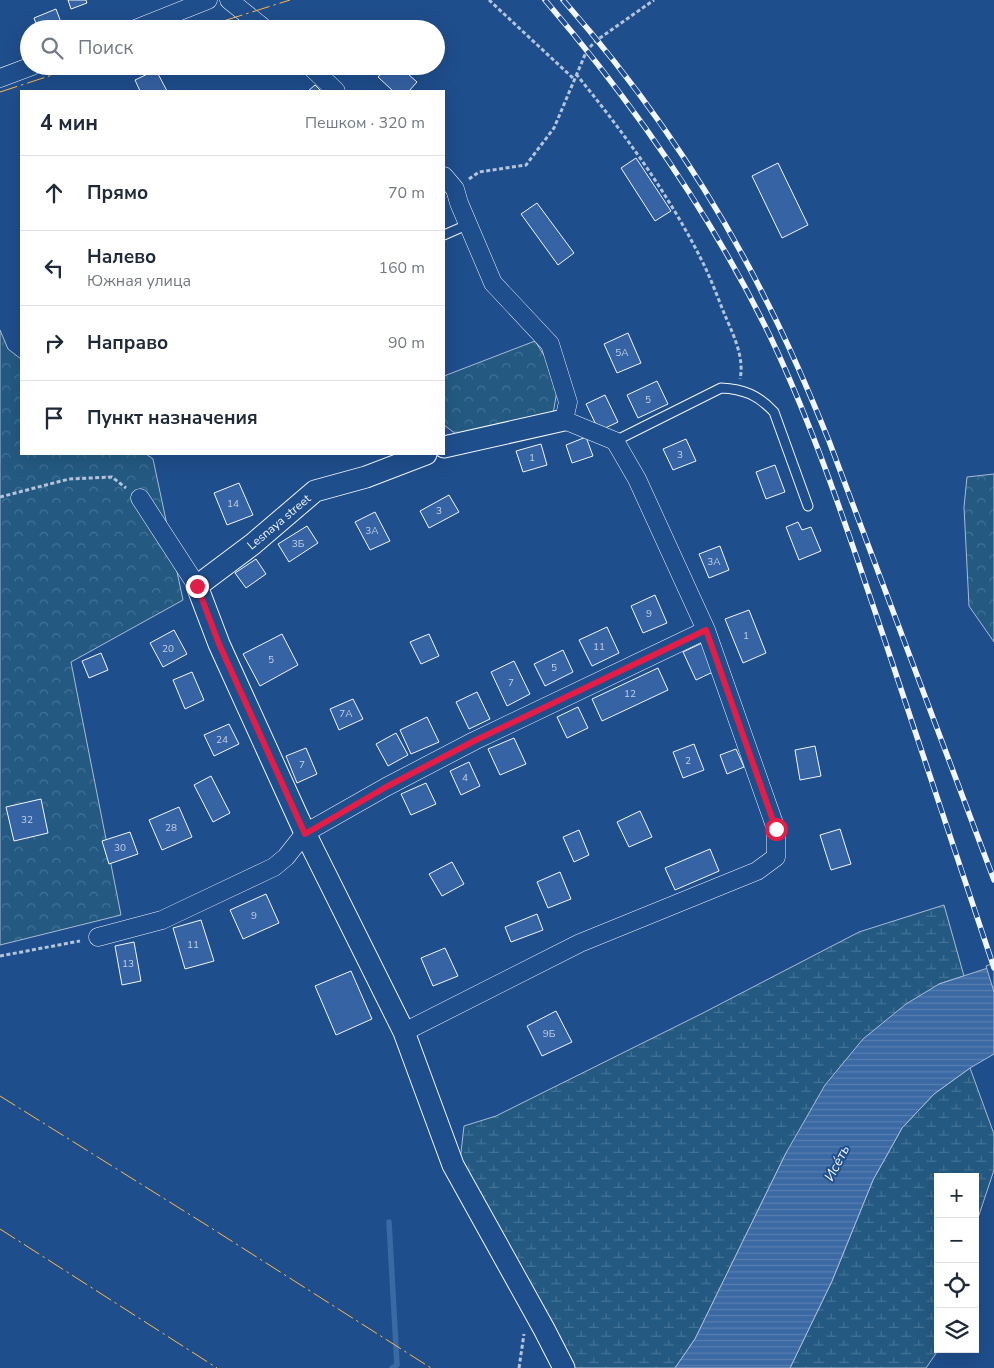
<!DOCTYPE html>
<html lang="ru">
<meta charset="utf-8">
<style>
body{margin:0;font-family:"Nunito Sans",sans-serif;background:#f2f2f3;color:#1f2937}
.controls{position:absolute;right:15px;bottom:15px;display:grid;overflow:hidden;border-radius:0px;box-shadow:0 5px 20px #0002}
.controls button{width:45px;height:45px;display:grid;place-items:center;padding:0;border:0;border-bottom:1px solid #e0e1e3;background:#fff;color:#1f2937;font:25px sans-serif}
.stop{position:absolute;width:15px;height:15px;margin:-11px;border:4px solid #e11d48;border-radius:50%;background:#fff}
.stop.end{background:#e11d48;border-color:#fff;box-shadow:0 1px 5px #0008}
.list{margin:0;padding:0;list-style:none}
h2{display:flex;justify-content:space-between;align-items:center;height:65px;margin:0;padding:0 20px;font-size:21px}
h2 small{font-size:16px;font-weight:400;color:#747a83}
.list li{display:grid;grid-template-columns:32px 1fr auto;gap:15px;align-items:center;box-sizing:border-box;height:75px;padding:0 20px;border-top:1px solid #e0e1e3}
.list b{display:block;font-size:19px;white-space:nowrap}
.list p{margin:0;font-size:16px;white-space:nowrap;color:#747a83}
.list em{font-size:16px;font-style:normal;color:#747a83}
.icon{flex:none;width:28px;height:28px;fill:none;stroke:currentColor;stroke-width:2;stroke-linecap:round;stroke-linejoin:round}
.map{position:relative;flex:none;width:994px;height:1368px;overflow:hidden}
.search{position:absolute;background:#fff;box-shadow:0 5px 20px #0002;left:20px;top:20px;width:425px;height:55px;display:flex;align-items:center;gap:12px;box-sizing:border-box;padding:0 18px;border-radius:28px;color:#747a83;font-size:19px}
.panel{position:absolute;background:#fff;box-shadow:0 5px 20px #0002;left:20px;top:90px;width:425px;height:365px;border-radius:0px}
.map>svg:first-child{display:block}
</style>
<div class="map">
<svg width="994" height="1368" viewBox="0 0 994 1368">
<defs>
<pattern id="forest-crowns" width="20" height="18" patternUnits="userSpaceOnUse" patternTransform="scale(1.25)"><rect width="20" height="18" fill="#245a82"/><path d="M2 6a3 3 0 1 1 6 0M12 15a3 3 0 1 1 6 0" fill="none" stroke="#447295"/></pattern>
<pattern id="wetland-marsh" width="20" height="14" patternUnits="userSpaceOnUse" patternTransform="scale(1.25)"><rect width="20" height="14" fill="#245a82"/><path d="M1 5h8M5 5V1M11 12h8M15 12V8" fill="none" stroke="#447295"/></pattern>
<pattern id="water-rules" width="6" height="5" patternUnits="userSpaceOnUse" patternTransform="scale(1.25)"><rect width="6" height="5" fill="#3b69a3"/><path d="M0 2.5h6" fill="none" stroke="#587fb1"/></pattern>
</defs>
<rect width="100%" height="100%" fill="#1f4e8c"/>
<!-- forest -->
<path fill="url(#forest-crowns)" stroke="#a8bbd7" d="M0,330L8,349L21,359V454H146L153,459L183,600L71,662L121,915L0,945Z
M535,341L559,379L553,414L456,434L444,425V376Z
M994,474V642L969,606L964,507L967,477Z"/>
<!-- wetland -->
<path fill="url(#wetland-marsh)" stroke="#a8bbd7" d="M944,905L964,976L939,984L786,1153L695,1339L675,1368H564L460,1161L464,1126L496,1116L703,1013L859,932Z
M970,1068L994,1134V1170L975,1227V1177H938L939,1349L926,1368H790L832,1281L873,1180L902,1128L934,1094Z"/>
<!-- water -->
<path fill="url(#water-rules)" stroke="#a8bbd7" d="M994,966V1054L970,1068L934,1094L902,1128L873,1180L832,1281L790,1368H675L695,1339L786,1153L825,1085L863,1039L906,1004L939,984Z"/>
<!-- pier -->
<path fill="#1f4e8c" stroke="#a8bbd7" d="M994,963V992L986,966Z"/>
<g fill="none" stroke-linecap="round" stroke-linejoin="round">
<!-- stream -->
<path stroke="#3b69a3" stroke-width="5.5" d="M389,1222L397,1365L392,1368"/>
</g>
<!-- building -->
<path fill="#3563a3" stroke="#f2f6ff" d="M68,0H86L87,3L71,9Z
M56,9L62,25L53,29H38L34,18Z
M387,66H399L417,82L409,91H393L378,77Z
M156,70L167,91H140L135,80Z
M315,85L321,91H308Z
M636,158L671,211L655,221L621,168Z
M778,163L808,225L782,238L752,176Z
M537,203L574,253L558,265L521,214Z
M628,333L641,363L617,373L604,344Z
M657,381L668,404L638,418L627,395Z
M605,395L618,422L599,431L586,404Z
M586,437L593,456L572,463L566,445Z
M686,439L696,461L673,470L663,449Z
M541,444L547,465L523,472L516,451Z
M775,465L785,492L766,499L756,472Z
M239,483L253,515L227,525L214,493Z
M449,495L459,512L429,528L420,511Z
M375,512L390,541L370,550L355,522Z
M798,522L802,530L811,527L821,551L799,560L786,527Z
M307,526L318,543L289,562L278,544Z
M720,546L729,570L709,578L699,554Z
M256,559L266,574L246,588L235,573Z
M655,595L667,623L643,633L631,606Z
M749,610L766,653L743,663L725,619Z
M607,627L619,653L592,666L579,640Z
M174,630L187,654L163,667L150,643Z
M282,634L298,665L260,686L243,654Z
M429,634L439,656L421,664L410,642Z
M702,643L715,671L696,680L683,652Z
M563,650L573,672L545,686L534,664Z
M101,653L108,670L89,678L82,661Z
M514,661L530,694L507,706L491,672Z
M658,668L668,690L602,721L592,699Z
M192,672L204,700L185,709L173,680Z
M477,692L490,719L469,729L456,702Z
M353,699L363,719L339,730L330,709Z
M578,707L588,728L567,738L557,717Z
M427,717L439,742L411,754L400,730Z
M229,724L239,744L214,756L204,735Z
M396,733L408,755L388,766L376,744Z
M514,738L526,764L500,775L488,749Z
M694,744L704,770L683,778L673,752Z
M815,746L821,776L800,780L795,750Z
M306,748L317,774L297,783L286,756Z
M736,749L744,767L727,774L720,755Z
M469,762L480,786L461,795L450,771Z
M211,776L230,813L213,822L194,785Z
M426,783L436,804L411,815L401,794Z
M41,799L48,833L14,841L6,807Z
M179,807L192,837L162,850L149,820Z
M640,811L652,837L629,847L617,822Z
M840,829L851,864L831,870L820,835Z
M579,830L589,855L574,862L563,837Z
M130,832L138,854L109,864L102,841Z
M710,849L719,871L675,890L665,868Z
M452,862L464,884L442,896L429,874Z
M560,872L571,899L548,908L537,882Z
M266,894L279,923L243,939L230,910Z
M537,914L543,930L511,942L505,927Z
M201,920L214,961L185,969L173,928Z
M134,942L141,981L122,985L115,946Z
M445,948L458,976L433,986L421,958Z
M351,971L372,1019L336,1035L315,986Z
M556,1011L572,1042L542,1056L527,1026Z"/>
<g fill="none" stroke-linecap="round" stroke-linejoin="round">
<!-- service casing -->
<g stroke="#f2f6ff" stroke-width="11">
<path id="service" d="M444,235L469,224
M615,441L721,388C744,389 758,395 774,412L808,506"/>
</g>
<!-- minor casing -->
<g stroke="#f2f6ff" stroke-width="19">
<path id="minor" d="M229,0L265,29
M135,29L208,0
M310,66L336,91
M0,78L32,66
M140,498L197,586
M98,937L162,920L274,867L286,857L305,833L386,787L474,741L706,630
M404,1032L580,943L757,871L776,857V829L706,630L637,479L615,441L564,420L568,402L550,344L493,283L459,203L455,189L444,176"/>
</g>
<!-- tertiary casing -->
<g stroke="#f2f6ff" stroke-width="23">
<path id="tertiary" d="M444,447L564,420
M426,454L366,477L315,491L253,544L197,586L219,644L305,833L404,1032L453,1165L544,1329L564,1368"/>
</g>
<!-- path -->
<path stroke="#b3c4dc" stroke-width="3" stroke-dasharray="4 2.5" stroke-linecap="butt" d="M489,0L574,79
M576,74C625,134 671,197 705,267C712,282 718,298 724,313C732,332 745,357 740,379
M469,179L479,172L526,165L554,128L587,50L597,40L654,0
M0,497L69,479L112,477L126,488
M0,956L80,941
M519,1368L524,1334"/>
<!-- service -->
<use href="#service" stroke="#1f4e8c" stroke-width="9"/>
<!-- minor -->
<use href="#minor" stroke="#1f4e8c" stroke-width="18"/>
<!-- tertiary -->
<use href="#tertiary" stroke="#1f4e8c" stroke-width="21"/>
<!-- rail casing -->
<g stroke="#f2f6ff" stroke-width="5.5">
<path id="rail" d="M545,0C633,103 711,214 770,336C818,437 852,544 888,650C923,756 959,862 994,968
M563,0C643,91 713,193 767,302C790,347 810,394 829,441L994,880"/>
</g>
<!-- rail -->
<use href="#rail" stroke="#1f4e8c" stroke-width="4" stroke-dasharray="11" stroke-linecap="butt"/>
<!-- power -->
<path stroke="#ffb74d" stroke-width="1" stroke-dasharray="18 4 2.5 4" stroke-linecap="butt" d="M198,29L290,0
M0,92L80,66
M0,1096L208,1226L431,1368
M0,1229L217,1368"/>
</g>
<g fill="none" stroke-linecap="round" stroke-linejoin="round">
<!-- route -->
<path stroke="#e11d48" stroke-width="6" d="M197,586L219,644L305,834L386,787L474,741L706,630L776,829"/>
</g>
<g text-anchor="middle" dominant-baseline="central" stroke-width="4" stroke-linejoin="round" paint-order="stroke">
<!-- number labels -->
<g font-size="10" fill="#c3d1e8">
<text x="622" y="353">5А</text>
<text x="648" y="400">5</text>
<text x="680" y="455">3</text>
<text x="532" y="458">1</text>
<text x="233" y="504">14</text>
<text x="439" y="511">3</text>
<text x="372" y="531">3А</text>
<text x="298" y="544">3Б</text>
<text x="714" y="562">3А</text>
<text x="649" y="614">9</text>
<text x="746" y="636">1</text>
<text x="599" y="647">11</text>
<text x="168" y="649">20</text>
<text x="271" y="660">5</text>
<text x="554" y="668">5</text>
<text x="511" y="683">7</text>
<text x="630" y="694">12</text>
<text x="346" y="714">7А</text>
<text x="222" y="740">24</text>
<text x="688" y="761">2</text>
<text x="302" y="765">7</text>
<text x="465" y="778">4</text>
<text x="27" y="820">32</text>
<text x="171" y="828">28</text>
<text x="120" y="848">30</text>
<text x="254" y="916">9</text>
<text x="193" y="945">11</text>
<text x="128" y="964">13</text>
<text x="549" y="1034">9Б</text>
</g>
<!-- street labels -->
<g font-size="12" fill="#f2f6ff" stroke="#1f4e8c">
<text transform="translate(279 522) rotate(-40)">Lesnaya street</text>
</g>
<!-- water labels -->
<g font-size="14" font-style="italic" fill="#f2f6ff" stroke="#1f4e8c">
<text transform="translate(837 1163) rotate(-63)">Исе́ть</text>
</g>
</g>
</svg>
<div class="controls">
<button>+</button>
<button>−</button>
<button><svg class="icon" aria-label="locate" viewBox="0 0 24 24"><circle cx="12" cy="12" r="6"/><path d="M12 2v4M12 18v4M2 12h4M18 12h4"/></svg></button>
<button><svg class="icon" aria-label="layers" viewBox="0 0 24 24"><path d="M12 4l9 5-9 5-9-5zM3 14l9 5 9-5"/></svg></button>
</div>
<div class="stop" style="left:776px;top:829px"></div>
<div class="stop end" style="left:197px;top:586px"></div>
<div class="search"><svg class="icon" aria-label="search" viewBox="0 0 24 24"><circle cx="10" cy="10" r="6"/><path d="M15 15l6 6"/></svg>Поиск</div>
<section class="panel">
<h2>4 мин<small>Пешком · 320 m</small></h2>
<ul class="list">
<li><svg class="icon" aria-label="ahead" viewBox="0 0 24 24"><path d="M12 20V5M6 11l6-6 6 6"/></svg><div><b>Прямо</b></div><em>70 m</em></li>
<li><svg class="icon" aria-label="left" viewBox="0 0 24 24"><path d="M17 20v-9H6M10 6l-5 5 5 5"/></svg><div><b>Налево</b><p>Южная улица</p></div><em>160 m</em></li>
<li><svg class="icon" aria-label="right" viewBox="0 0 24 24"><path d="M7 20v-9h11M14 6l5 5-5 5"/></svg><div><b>Направо</b></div><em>90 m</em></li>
<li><svg class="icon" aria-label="arrive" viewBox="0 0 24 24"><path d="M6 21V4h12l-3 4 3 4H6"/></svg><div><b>Пункт назначения</b></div></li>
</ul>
</section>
</div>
